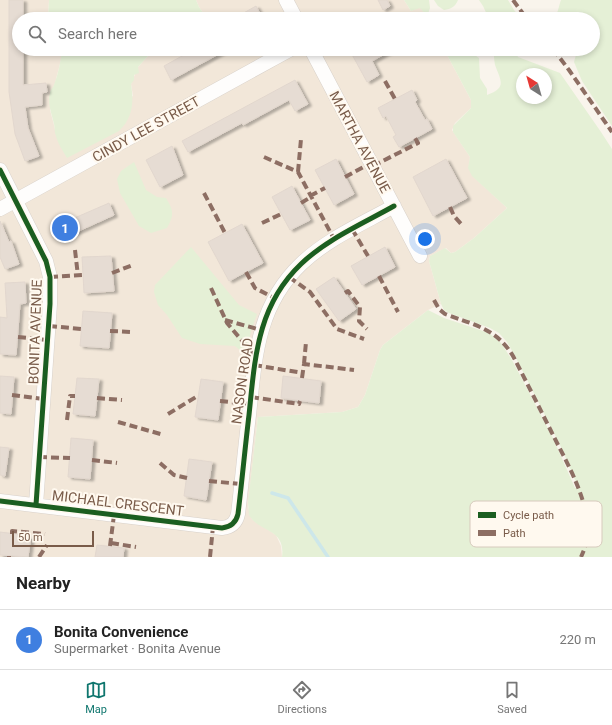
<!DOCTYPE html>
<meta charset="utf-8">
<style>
body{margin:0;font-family:Roboto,sans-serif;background:#f2f2f2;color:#222}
.compass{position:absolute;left:516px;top:68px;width:36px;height:36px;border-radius:50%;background:#fff;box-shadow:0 2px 6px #0003;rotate:323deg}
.scale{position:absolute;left:12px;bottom:10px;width:82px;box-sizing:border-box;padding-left:4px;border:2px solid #795b49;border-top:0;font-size:11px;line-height:14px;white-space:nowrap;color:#795b49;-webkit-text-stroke:3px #fff9ef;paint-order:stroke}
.you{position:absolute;left:425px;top:239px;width:14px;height:14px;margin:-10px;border:3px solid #fff;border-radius:50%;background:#1a73e8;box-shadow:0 0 0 6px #1a73e833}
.badge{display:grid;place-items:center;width:26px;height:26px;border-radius:50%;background:#0f766e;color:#fff;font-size:13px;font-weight:700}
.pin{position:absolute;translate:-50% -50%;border:2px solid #fff;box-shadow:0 1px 4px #0006}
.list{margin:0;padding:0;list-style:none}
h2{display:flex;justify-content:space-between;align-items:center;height:52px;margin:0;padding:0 16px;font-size:17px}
h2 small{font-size:13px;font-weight:400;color:#767676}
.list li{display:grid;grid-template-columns:26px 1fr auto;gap:12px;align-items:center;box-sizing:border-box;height:60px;padding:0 16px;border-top:1px solid #e0e0e0}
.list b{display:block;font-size:15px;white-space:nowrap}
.list p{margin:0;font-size:13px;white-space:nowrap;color:#767676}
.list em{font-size:13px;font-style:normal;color:#767676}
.icon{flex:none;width:22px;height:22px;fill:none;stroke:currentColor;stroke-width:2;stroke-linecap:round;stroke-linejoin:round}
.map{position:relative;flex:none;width:612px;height:557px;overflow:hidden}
.search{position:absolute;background:#fff;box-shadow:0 2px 6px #0003;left:12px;right:12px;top:12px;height:44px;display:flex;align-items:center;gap:10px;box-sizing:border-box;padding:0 14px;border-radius:22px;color:#767676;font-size:15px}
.sheet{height:112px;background:#fff}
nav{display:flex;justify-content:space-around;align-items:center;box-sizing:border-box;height:56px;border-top:1px solid #e0e0e0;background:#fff;font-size:11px;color:#767676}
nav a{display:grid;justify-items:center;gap:2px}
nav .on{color:#0f766e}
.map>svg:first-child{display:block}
</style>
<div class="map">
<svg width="612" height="557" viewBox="0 0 612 557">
<defs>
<filter id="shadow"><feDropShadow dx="3.5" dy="2" stdDeviation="1" flood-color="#0004"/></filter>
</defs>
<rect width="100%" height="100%" fill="#f9f4ec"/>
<!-- residential -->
<path fill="#f2e7d9" d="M0,0H49L48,19H19V49H62L61,60L55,83L53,88L50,92V110L54,125L55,130L133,96L131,84L138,67L148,56L145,49H441L446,53L471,100V108L455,123L452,130L470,157L469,165L476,179L507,208L474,238L455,252L451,253L446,248L430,256L429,261L441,304L428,310L383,345L380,350L365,395L358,407L342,412L258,417L248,507L252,519L276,535L281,546L282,557H0Z
M196,0H404L411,11L420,7L427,16V19H204L206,17L199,7Z"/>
<!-- green -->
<path fill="#e5f0d6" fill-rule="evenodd" d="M49,0H196L199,7L206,17L204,19L200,17L197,19H48Z
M404,0H429L430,8L428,14L433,19H427V16L420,8L411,11Z
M434,0H458C455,7 451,9 444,10L438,6Z
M479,0H508L514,10L522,19H489L483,6Z
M561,0H612V126L582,81L574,62L577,51L575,49H593V19H550C559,16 558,7 561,0Z
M62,49H145L148,56L138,67L139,73L134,75V80L131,84C134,102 133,118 119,131L67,158C63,151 58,144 56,136C54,132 55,128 54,124C52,114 47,104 50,93C50,90 53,88 54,85C58,74 61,61 62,49Z
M441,49H466L479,58L480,78L487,89V95C507,88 501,81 495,65C494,60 494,54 493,49H514L518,57L560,73L601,132L612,149V557H282C286,528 259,533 249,515L248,502L258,417L342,412L358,407L365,395L380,350L383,345L428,310L444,318L489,333L501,343L512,360L553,438L575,488L578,487L561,447L516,358L507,342L499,333L490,328L449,313L444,310L441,304L429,261L430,256L445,248L451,253L455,252L474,238L507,208L472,176L468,168L470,157L453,132V126L471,108V100L446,53ZM522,74H546V98H522Z
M134,162L146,190L157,197L166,198C174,211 174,215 167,228L151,233L139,226L120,193L117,179L121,171Z
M191,247L239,305L257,314L251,331L247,352L241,351L235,346L200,344L182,338L167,315L158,305L154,292L155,285Z"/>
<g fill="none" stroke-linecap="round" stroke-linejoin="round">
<!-- stream -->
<path stroke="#cde7ea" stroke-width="3.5" d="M272,493L288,498L328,557"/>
</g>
<!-- building -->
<path fill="#e6dcd3" stroke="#e2d7ce" filter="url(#shadow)" d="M9,0H23V19H19V49H23V85L46,83L47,92L42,93V105L25,107L28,128L39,156L25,161L15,134L9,92Z
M378,0H387L390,6L383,10Z
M256,6L263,19H233Z
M200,49H228L171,80L164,66L191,51L192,53Z
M349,49H394L372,61L379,75L367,82Z
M295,80L308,104L295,111L289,100L243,125L242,123L188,152L182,141Z
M412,90L417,100L415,102L425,120L427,119L432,129L399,147L393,137L396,135L386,116L383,118L378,108Z
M172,146L183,175L160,187L146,160Z
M336,159L354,194L334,205L315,170Z
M446,159L467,198L433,216L413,177Z
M292,186L310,220L290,230L272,197Z
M109,203L114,215L61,239L56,226Z
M0,221L9,242L11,241L19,264L5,269L0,257Z
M242,224L263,263L229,281L208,242Z
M385,247L395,267L362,285L351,266Z
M111,256L114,291L84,293L82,257Z
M334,277L356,309L339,321L316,289Z
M25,282L26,303L20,304L16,355L0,354V317L7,318L5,283Z
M83,311L112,313L109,348L80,346Z
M0,376L14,377L11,414L0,413Z
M283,376L321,381L319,403L281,398Z
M77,378L99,379L95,416L73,414Z
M201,379L223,382L218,420L195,417Z
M71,438L93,440L90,479L68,477Z
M0,447L9,448L5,476L0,475Z
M189,459L212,462L206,500L184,496Z
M0,532L31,536L28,557L0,555Z
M97,545L124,548L123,557H95Z"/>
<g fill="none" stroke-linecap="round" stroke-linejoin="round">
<!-- minor casing -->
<g stroke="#d8d1ca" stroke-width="15">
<path id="minor" d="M286,0L296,19
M311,49L420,256
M0,170L46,261L50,277V304L36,505
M0,209L291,49
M0,501L222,528C231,527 236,523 238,514C242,481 245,448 249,415C255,358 257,306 301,264C327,239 362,224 394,206"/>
</g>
<!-- minor -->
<use href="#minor" stroke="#fefdfc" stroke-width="14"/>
<!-- quiet -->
<path stroke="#8d6e63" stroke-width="4" stroke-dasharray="8 4" stroke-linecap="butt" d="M513,0L527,19
M553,49L569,70L612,132
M385,81L395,99
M264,157L298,172L334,239
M373,166L418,143L415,138
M298,172L301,139
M345,177L371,163
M204,193L225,233
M310,196L325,188
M301,203L311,197
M450,207L454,216L463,226
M262,223L281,214
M352,229L368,256
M75,250L78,276
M246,272L255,288L274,298
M112,273L133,265
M379,276L398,312
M50,277L83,275
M289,277L310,292L337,329L364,339
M211,288L227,323L255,356
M345,293L348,291L360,307L359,321L367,329
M434,300L439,309L445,314C474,325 496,328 513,356C526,381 539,407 552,433C568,465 589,500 588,536C587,543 584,550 581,557
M225,320L261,330
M49,326L82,329
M110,331L132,332
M18,337L48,340
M304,364L306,342
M254,365L303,373
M302,378L304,364L354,370
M12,395L43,399
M251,397L299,404L300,401
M97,398L122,400
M220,401L250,404
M168,414L196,397L198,398
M67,420L70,396H75
M118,422L164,435
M39,457L70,458
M92,460L117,463
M160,463L174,475L187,478
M209,481L241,484
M12,534V531L45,534
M111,543L136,547
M110,546L114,515
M9,557V556
M39,557L47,545
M210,557L213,527"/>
<!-- cycleway casing -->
<g stroke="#fff9ef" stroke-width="8">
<path id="cycleway" d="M0,170L46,261L50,277V304L36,505
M0,501L222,528C231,527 236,523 238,514C242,481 245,448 249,415C255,358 257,306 301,264C327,239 362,224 394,206"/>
</g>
<!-- cycleway -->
<use href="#cycleway" stroke="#1b5e20" stroke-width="5"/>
</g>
<g text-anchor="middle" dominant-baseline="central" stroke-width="4" stroke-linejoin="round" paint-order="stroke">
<!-- street labels -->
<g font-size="14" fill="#795b49" stroke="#fff9ef">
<text transform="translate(146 129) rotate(-29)">CINDY LEE STREET</text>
<text transform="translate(360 142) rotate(62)">MARTHA AVENUE</text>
<text transform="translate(35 332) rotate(-88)">BONITA AVENUE</text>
<text transform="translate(242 381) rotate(-82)">NASON ROAD</text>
<text transform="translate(118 503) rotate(7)">MICHAEL CRESCENT</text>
</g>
</g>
<!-- legend -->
<rect x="470" y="501" width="132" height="46" rx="6" fill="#fff9ef" stroke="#d7cabd" stroke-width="1"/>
<rect x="478" y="512" width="18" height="6" fill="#1b5e20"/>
<rect x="478" y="530" width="18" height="6" fill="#8d6e63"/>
<g font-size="11" fill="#795b49">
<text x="503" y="519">Cycle path</text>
<text x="503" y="537">Path</text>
</g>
</svg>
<svg class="compass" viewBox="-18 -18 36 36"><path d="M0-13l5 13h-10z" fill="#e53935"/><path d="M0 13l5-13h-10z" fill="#767676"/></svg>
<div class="scale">50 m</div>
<div class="you"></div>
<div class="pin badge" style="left:65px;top:228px;background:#3f7fe0">1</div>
<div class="search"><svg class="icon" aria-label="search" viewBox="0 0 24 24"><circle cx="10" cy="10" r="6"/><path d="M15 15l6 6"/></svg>Search here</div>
</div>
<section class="sheet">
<h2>Nearby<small></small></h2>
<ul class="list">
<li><span class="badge" style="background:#3f7fe0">1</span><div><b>Bonita Convenience</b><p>Supermarket · Bonita Avenue</p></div><em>220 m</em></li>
</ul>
</section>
<nav>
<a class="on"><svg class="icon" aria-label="map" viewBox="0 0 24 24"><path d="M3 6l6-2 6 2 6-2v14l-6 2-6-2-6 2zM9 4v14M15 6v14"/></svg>Map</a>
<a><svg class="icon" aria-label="directions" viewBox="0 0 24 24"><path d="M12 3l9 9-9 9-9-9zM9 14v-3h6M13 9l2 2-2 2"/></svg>Directions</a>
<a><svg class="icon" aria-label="saved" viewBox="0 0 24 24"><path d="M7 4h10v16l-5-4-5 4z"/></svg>Saved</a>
</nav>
